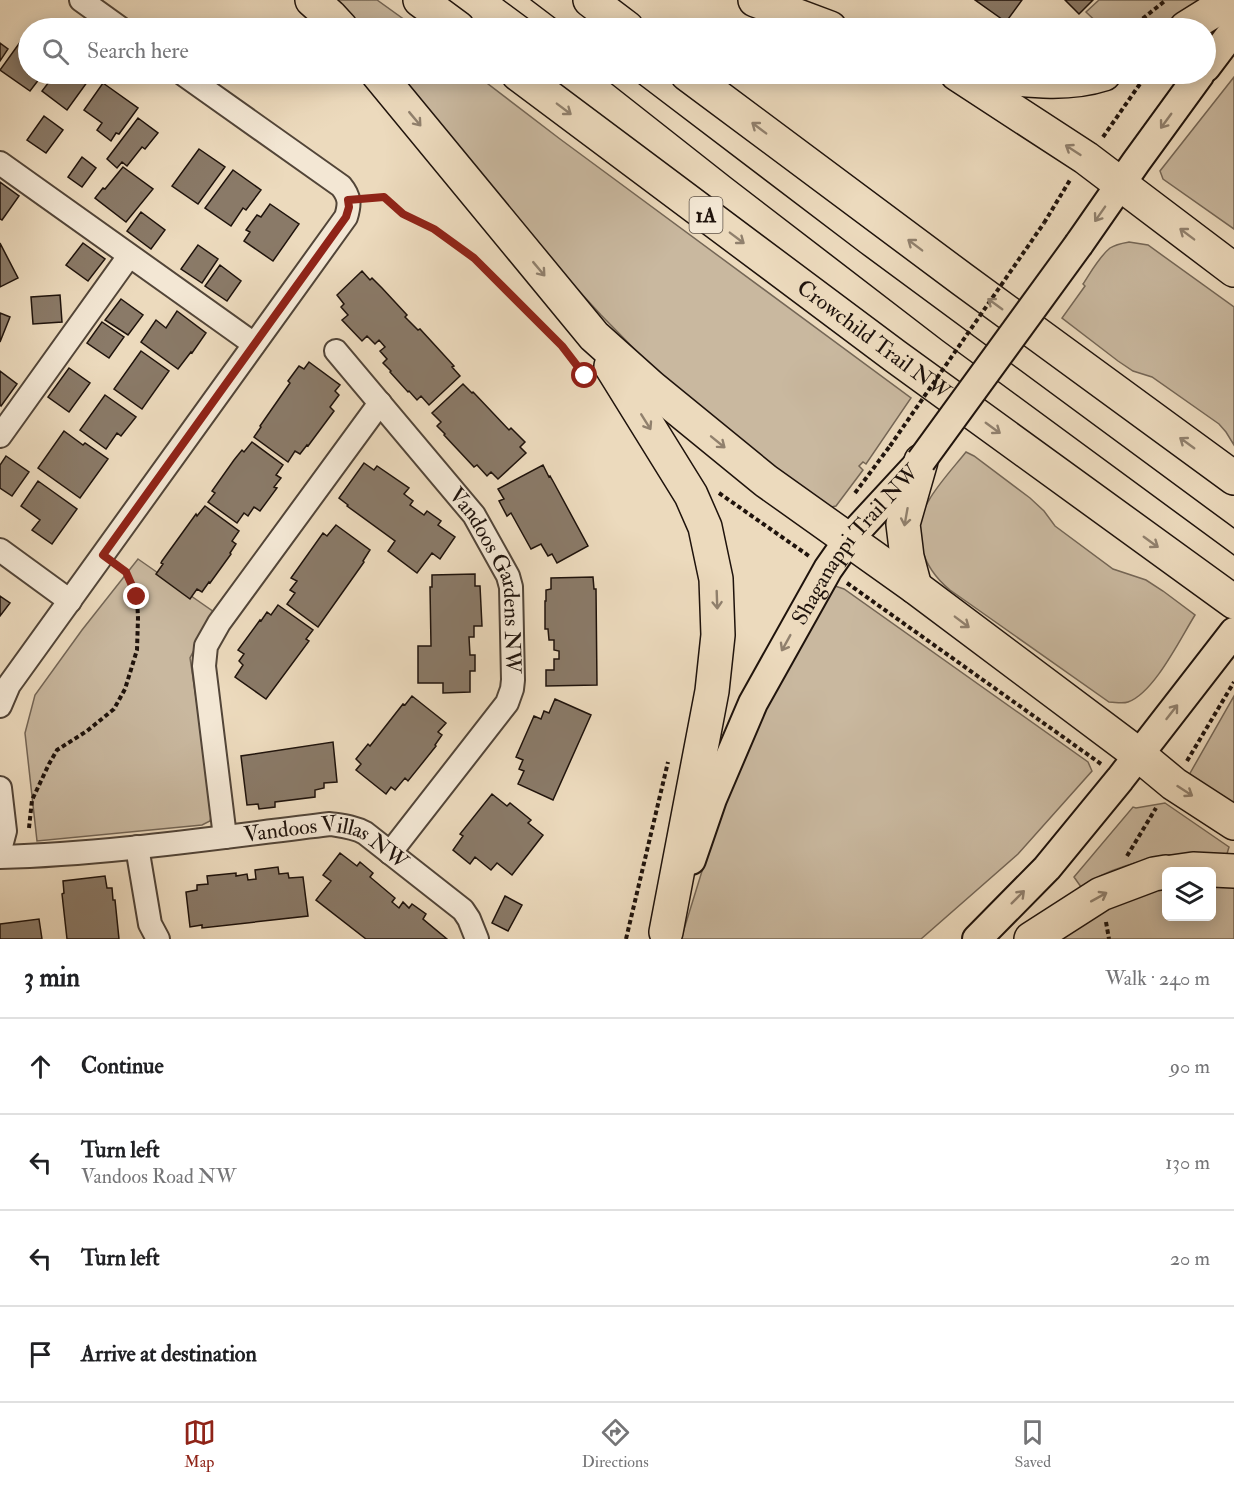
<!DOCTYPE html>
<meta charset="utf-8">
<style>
body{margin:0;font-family:"IM FELL Double Pica",serif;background:#f6f6f6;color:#202124}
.controls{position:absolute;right:18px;bottom:18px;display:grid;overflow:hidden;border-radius:9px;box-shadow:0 3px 15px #0003}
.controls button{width:54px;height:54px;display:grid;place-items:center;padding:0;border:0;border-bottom:2px solid #e0e0e0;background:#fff;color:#202124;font:30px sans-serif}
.stop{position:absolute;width:18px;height:18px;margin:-14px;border:4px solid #8f2418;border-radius:50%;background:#fff}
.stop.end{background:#8f2418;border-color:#fff;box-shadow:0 2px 6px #0008}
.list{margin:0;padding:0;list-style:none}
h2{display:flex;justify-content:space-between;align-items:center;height:78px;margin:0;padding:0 24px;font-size:26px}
h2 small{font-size:20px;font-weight:400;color:#757577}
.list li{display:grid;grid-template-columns:39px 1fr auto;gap:18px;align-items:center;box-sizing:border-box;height:96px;padding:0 24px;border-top:2px solid #e0e0e0}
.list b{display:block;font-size:22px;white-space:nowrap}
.list p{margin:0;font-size:20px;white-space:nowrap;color:#757577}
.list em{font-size:20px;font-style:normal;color:#757577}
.icon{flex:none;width:33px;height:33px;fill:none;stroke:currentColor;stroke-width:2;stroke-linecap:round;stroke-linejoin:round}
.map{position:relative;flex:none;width:1234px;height:939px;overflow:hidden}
.search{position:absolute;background:#fff;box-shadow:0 3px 15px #0003;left:18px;right:18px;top:18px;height:66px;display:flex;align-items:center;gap:15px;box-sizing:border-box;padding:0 21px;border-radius:33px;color:#757577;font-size:22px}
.sheet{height:462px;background:#fff}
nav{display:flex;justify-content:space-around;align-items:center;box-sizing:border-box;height:84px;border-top:2px solid #e0e0e0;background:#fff;font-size:16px;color:#757577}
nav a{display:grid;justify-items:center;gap:3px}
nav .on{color:#8f2418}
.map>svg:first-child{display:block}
</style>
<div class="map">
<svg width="1234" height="939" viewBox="0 0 1234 939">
<rect width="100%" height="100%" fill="#ecdabd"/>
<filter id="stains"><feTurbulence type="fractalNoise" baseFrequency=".00333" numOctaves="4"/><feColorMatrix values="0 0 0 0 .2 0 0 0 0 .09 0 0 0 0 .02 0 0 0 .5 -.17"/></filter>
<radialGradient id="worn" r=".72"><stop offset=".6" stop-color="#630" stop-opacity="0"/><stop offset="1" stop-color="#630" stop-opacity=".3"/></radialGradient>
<!-- green -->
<path fill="#c9b89f" stroke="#746656" stroke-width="1.5" d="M335,0H377L416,28H362Z
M1099,0H1204L1165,28H1103L1086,12Z
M399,74H475L560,139L911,398L866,464L863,462L859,466L863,470L836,506L827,508L692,406L652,367L601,315L524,231Z
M1234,77V229L1163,179L1160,171Z
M1129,242L1148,245L1234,307V445L1226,432L1219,424L1152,377L1133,371L1118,361L1062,318L1085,286L1083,284C1091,272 1099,257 1110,248C1116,244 1123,243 1129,242Z
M966,452L974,456L1030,498L1044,511L1055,526L1113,569L1146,580L1163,591L1195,615C1180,639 1154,693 1128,702C1122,704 1115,702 1109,702L950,590C923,568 909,532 929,500C939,483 954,467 966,452Z
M138,559L214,612L190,658L213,811L210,821L202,825L37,841L25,733L35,695L82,630Z
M832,585L844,589L1088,762L1092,771L1018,854L921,939H681L728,787L758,718Z
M1234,696V810L1189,775Z
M1165,803L1229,847L1226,857C1209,856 1191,854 1174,856C1142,859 1107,869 1081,887L1074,877L1133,807L1136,808Z
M1166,884V916H1212V885L1234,887V939H1051L1088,912Z"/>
<!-- building -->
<path fill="#8a7a68" stroke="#1f130c" stroke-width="1.5" d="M975,0H1022L1006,22Z
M1065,0H1093L1079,14Z
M26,34L28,35V74H43L30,91L0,70Z
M0,43L8,49L0,61Z
M55,74H93L67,110L42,91Z
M103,83L138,108L119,134L116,133L111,141L97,130L102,123L84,110Z
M44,116L63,130L46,153L27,140Z
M138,118L158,133L145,149L142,147L127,166L122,162L117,168L107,159Z
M199,149L225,167L198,204L172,186Z
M82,157L96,168L82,187L68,177Z
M123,167L153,189L126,222L95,198L103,188L105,189Z
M233,170L261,190L246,210L243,208L231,226L205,208Z
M0,182L19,196L2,220L0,219Z
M270,204L299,224L273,261L244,241L250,232L246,230L257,215L261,217Z
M141,212L165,230L151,249L127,231Z
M0,243L18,278L0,287Z
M83,243L105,259L88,281L66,265Z
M198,245L218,259L202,283L181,269Z
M220,265L241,281L227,301L205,286Z
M362,271L370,280L372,278L382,288L407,315L405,317L418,330L420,329L454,366L452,367L460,376L429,405L421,396L417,400L409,391L408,392L390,372L391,371L383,363L387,359L380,351L385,347L379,340L375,344L367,336L362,341L342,320L348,315L341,307L344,304L337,295Z
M60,295L62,322L33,324L31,297Z
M121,299L143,315L128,335L105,320Z
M177,311L206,333L192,353L191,352L178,369L141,342L156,320L166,328Z
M0,313L10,317L0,342Z
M102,322L124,337L109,358L87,343Z
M141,351L169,371L142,409L114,389Z
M309,362L340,385L335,391L339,395L330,407L334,411L308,446L307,445L300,454L295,451L288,462L254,437L261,427L260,426L290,383L288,381L299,366L304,369Z
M69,368L90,383L69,412L48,397Z
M0,371L17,384L1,406L0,405Z
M463,384L472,393L473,392L474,393L509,430L511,428L525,442L520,447L526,453L498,479L491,472L487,476L477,465L474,467L444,435L445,434L437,426L441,422L432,413Z
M105,395L136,417L121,436L117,433L106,449L80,430Z
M64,431L83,445L85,443L108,459L80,498L38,468Z
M252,442L283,465L276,475L281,478L274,487L277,488L260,511L254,507L248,516L244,513L237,523L208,502L215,493L212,491L234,460L242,450L244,452Z
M6,456L29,472L12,496L0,488V465Z
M364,463L374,470L377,466L409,488L404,494L413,501L410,505L424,515L427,511L441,521L438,525L455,537L440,559L432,553L417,573L388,551L395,541L347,506L348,505L339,498Z
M543,465L549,477L550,476L554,483L588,546L557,563L552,554L548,556L541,544L531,549L511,513L507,516L499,501L504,499L498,489Z
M38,481L77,509L52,544L32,530L40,520L21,506Z
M205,506L239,531L232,541L236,544L230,553L231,554L210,583L209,582L202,592L197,589L190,599L156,574L163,564L161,563L162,561L196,514L197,516Z
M336,525L370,550L363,561L364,562L318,627L287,604L295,593L290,590L297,581L291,578L323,533L327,536Z
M475,574V586H480L482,626H474V637H469L470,655H475V671H470V692L443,693V683H418V646H431L430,587H432V575Z
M593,577L594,589H596L597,685L546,686V670H554V659H559V651L554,650V640H549L548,629H545V601H546V590L551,589V578Z
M0,596L10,603L0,616Z
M278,605L313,630L306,639L309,641L266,699L235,677L243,665L239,661L244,654L238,650L260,620L261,621L267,612L271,615Z
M412,696L446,723L438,732L442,735L435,745L436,746L408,781L405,778L395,790L391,787L386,794L356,770L361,764L356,759L368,744L370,746L403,704L405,705Z
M555,699L591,715L553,800L518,784L524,771L519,769L523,760L516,757L534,716L541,719L544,711L549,713Z
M333,742L337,782L324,783V788L315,790V797L275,802V807L259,809L258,804L247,805L241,756Z
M492,794L507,806L510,803L531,820L528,823L543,835L512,875L497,863L491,870L475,857L470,864L453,850L463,836L460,834Z
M340,853L357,866L360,862L373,873L370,877L395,898L392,902L399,908L403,902L409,908L412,904L426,914L423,919L447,939H366L316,900L331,881L323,875Z
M278,867L279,874L288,873L289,878L303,877L308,916L202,928V925L190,927L186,892L197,890V885L208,884L207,876L236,873V876L247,874L248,880L256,879L255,870Z
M105,876L107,888H112L113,900H115L119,939H67L62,894L64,893L63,881Z
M505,896L522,905L508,931L492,923Z
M39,919L42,939H0V924Z"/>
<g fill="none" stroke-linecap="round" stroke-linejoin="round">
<!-- minor casing -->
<g stroke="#524538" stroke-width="26">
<g id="minor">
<path d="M81,0L120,28"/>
<path d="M0,163L254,344"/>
<path id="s1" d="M336,351L474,515L508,576L511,587L513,680L512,689L507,703L390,853"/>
<path d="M0,436L129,256"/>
<path d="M0,550L70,601"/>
<path d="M0,706L9,685L346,217C350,204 350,197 341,186L183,74"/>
<path d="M0,788L5,831L0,850"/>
<path d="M225,837L204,666L206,646L219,623L380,403"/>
<path d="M137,847L150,924L158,939"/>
<path id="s2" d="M0,857C110,854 220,837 330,824C343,826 354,827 365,833L463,910L469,919L477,939"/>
</g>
</g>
<!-- major casing -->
<g stroke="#1f130c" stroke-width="32">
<g id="major">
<path d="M1206,67L1234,30"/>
<path d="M1079,244L1136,162L1200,74"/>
<path id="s3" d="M691,860L712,799L753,703L828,569L849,539L921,461"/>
<path d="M977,939L1047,868L1120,779L1234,632"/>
</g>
</g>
<!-- highway casing -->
<g stroke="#1f130c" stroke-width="36">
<g id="highway">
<path d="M312,0L330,16L341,28"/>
<path d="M420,0L458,28"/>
<path d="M590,0L627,28"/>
<path d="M755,0L830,28"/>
<path d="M1186,28L1218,8L1234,6"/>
<path d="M378,74L594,336L651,387L766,481L915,587L1139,755L1174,784L1234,823"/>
<path id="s4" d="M518,74L895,356L1234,602"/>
<path d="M687,74L962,279L1234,478"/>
<path d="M957,74L1086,158L1234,270"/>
<path d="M971,74C1014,78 1061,88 1104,74"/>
<path d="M611,366L691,495L705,527L716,579L718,635L712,691L666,932"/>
<path d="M915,587L907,557L903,524L921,461"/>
<path d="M1172,872L1193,869L1234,871"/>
<path d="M1031,939L1101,894L1154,874L1166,872"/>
</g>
</g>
<!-- path -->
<path stroke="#1f130c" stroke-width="4" stroke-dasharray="4.5 3" stroke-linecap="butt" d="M1131,28L1166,0
M1103,137L1142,81
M368,198L384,197L403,214L434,229L474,258L562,346L585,376
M1044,223L1070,180
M719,493L809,556
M855,493L890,446
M847,583L1101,764
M1187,761L1234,682
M29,828L32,800L49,764L57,750L87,731L114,709L125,689L137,650L138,618L137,597L126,572L120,566
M1127,856L1156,808
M1106,922L1109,939
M626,939L668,762"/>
<!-- minor -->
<use href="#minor" stroke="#f3e7d4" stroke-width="22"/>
<!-- major -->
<use href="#major" stroke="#ecdabd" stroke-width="28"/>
<!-- highway -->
<use href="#highway" stroke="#ecdabd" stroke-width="33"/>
<!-- tram -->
<path stroke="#1f130c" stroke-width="1.5" d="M503,0L541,28
M531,0L568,28
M599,74L731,178L943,341L1234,555
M626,74L860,252L1234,528"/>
<!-- major-bridge casing -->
<g stroke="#1f130c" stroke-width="32" stroke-linecap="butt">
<path id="major-bridge" d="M921,461L1079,244"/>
</g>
<!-- path-bridge -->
<path stroke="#1f130c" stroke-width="4" stroke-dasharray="4.5 3" stroke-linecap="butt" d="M890,446L1044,223"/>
<!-- major-bridge -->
<use href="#major-bridge" stroke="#ecdabd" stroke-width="28"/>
</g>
<!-- one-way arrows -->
<defs><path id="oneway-shaft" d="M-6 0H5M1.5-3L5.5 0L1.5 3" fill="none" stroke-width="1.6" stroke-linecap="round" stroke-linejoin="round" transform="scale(1.5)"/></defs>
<g stroke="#90806d">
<use href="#oneway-shaft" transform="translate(564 109) rotate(37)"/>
<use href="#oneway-shaft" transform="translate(415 119) rotate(50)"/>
<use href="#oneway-shaft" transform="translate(1166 121) rotate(126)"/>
<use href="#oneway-shaft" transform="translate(759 128) rotate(-143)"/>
<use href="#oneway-shaft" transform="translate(1073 150) rotate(-147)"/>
<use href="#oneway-shaft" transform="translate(1100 214) rotate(125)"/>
<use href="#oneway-shaft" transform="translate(1187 234) rotate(-143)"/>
<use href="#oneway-shaft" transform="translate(737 238) rotate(37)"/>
<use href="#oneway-shaft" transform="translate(915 245) rotate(-143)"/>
<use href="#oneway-shaft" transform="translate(539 269) rotate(50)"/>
<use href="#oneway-shaft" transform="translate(995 304) rotate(-144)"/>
<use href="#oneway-shaft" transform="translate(646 422) rotate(58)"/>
<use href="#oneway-shaft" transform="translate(993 428) rotate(36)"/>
<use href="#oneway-shaft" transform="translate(718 442) rotate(39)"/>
<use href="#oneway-shaft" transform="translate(1187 443) rotate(-144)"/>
<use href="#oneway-shaft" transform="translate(906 517) rotate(100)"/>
<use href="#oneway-shaft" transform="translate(1151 542) rotate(36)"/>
<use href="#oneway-shaft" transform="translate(717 600) rotate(88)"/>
<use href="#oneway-shaft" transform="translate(962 622) rotate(37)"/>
<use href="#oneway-shaft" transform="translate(786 643) rotate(119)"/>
<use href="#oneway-shaft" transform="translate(1172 712) rotate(-52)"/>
<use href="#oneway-shaft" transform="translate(1185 791) rotate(33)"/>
<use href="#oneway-shaft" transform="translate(1018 897) rotate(-45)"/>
<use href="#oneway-shaft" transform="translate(1099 897) rotate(-29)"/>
</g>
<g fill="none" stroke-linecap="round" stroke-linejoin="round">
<!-- route -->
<path stroke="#8f2418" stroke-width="8" d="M137,597L126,572L103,555L346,217L349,207L348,200L384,197L403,214L434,229L474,258L562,346L585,376"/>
</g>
<g text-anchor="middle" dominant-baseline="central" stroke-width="6" stroke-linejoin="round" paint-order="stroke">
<!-- shield labels -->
<rect fill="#f3e7d4" stroke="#5f5348" stroke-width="1.5" x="689.5" y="197" width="33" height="36" rx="4.5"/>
<g font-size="21" font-weight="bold" fill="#1f130c">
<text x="706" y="215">1A</text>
</g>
<!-- street labels -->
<g font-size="22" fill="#1f130c" stroke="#f3e7d4">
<text stroke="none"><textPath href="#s4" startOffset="444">Crowchild Trail NW</textPath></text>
<text stroke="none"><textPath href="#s3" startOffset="358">Shaganappi Trail NW</textPath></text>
<text stroke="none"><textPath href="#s1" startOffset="282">Vandoos Gardens NW</textPath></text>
<text stroke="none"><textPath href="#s2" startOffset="332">Vandoos Villas NW</textPath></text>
</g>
</g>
<rect width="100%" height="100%" filter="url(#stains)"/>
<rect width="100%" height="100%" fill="url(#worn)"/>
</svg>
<div class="controls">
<button><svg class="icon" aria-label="layers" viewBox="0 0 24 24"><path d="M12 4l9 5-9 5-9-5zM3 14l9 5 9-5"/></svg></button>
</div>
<div class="stop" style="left:585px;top:376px"></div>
<div class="stop end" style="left:137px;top:597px"></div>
<div class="search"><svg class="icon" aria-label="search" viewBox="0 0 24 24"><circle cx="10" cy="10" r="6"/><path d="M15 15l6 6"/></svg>Search here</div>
</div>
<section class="sheet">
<h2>3 min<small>Walk · 240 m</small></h2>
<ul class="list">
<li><svg class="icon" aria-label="ahead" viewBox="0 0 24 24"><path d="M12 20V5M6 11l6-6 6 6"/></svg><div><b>Continue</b></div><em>90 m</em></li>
<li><svg class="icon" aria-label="left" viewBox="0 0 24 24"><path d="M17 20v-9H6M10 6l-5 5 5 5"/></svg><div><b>Turn left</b><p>Vandoos Road NW</p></div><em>130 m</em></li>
<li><svg class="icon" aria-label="left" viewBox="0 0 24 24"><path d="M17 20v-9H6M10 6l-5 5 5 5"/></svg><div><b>Turn left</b></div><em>20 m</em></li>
<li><svg class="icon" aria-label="arrive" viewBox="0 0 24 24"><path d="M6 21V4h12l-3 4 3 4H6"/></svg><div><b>Arrive at destination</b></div></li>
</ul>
</section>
<nav>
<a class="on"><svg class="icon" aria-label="map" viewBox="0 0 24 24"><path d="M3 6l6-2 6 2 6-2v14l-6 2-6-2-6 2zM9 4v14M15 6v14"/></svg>Map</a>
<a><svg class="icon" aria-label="directions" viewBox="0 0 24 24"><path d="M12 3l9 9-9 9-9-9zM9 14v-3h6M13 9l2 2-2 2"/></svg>Directions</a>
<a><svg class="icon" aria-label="saved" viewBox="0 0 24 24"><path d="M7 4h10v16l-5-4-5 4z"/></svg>Saved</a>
</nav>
